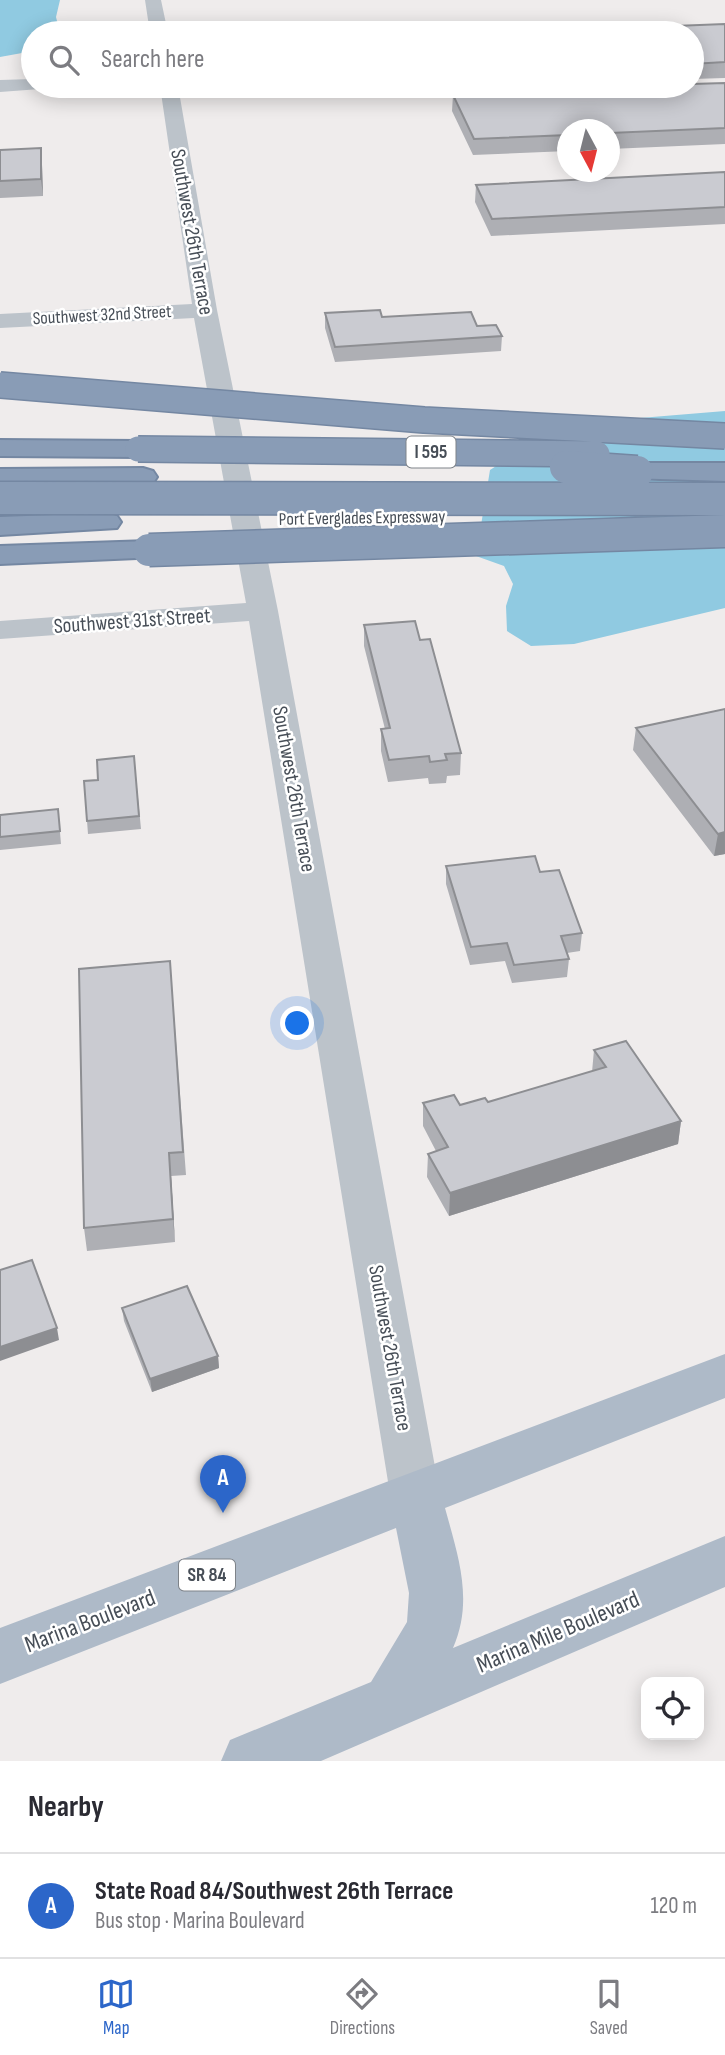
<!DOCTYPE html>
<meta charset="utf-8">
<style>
body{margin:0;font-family:"Sofia Sans Condensed",sans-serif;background:#f2f2f3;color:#2b2b33}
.controls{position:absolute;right:21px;bottom:21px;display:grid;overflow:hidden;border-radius:14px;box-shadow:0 4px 18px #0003}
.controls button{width:63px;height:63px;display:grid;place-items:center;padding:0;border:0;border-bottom:2px solid #e1e1e2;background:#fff;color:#2b2b33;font:35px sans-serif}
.compass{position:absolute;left:557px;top:119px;width:63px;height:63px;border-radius:50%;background:#fff;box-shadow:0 4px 18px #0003;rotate:173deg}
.you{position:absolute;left:298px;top:1024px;width:24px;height:24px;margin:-18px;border:5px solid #fff;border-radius:50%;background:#1a73e8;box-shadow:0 0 0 10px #1a73e833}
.badge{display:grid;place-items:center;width:46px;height:46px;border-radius:50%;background:#2c66c9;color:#fff;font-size:23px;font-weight:700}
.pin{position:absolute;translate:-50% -58px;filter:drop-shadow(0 2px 4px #0008)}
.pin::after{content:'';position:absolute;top:37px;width:24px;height:21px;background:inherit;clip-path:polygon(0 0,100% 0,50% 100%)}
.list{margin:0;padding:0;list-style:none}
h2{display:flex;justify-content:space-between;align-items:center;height:91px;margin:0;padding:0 28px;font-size:30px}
h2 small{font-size:23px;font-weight:400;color:#7c7c81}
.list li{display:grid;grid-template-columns:46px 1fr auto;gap:21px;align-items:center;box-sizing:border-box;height:105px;padding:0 28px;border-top:2px solid #e1e1e2}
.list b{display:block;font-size:26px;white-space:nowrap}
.list p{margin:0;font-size:23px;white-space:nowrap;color:#7c7c81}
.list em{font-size:23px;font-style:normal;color:#7c7c81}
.icon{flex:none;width:38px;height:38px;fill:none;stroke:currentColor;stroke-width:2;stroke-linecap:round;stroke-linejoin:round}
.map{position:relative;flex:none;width:725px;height:1761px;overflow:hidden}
.search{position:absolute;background:#fff;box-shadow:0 4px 18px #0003;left:21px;right:21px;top:21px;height:77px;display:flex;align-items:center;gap:18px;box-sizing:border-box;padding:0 24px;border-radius:38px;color:#7c7c81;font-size:26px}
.sheet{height:196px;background:#fff}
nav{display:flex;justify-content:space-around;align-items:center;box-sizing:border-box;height:98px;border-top:2px solid #e1e1e2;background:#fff;font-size:19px;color:#7c7c81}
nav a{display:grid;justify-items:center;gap:4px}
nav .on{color:#2c66c9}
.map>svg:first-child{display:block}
</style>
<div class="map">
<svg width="725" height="1761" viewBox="0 0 725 1761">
<rect width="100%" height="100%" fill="#efecec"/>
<!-- water -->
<path fill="#90cae1" d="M0,0H60L56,17L60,33H33V51L0,57Z
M725,411V608L574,644L531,646L507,631L506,606L513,584L504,566L476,556L490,470L544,435L640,418Z"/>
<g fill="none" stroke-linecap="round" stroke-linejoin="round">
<!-- highway casing -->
<g stroke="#7487a2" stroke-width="4">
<path id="highway" d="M0,440L138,441L148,443L152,449L148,455L138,457L0,456Z
M637,463H725V481L627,478L623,472L627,466Z
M143,468L153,471L157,477L153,483L0,487V469Z
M106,513L117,516L121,522L117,528L0,535V517Z
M149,541L160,543L164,550L160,557L0,564V546Z"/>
</g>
<!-- minor -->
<path fill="#bcc3ca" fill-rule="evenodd" d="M145,0H161L168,33H150Z
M33,79V86H42L40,89L0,92V80Z
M160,86H178L217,310L278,611L440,1494L433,1510L415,1517L397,1510L390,1494L249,621L0,639V621L246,603L194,318L0,328V314L192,304Z"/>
<!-- major -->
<path fill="#aebac8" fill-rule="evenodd" d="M725,1354V1398L445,1508C458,1556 474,1600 453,1648L725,1536V1587L321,1761H221L230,1740L371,1682L407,1622L409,1593L396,1528L0,1684V1628Z"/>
<!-- highway -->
<use href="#highway" fill="#899cb6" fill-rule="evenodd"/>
<!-- highway-bridge-far1 casing -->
<g stroke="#7487a2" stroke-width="28" stroke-linecap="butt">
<path id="highway-bridge-far1" d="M0,385L424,420L725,436
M138,449L597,454"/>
</g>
<!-- highway-bridge casing -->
<g stroke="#7487a2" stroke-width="35" stroke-linecap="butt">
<path id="highway-bridge" d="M566,467L637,472
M0,498L725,499
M149,550L725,531"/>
</g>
<!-- highway-bridge-far1 -->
<use href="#highway-bridge-far1" stroke="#899cb6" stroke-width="25"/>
<!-- highway-bridge -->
<use href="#highway-bridge" stroke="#899cb6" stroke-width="32"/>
</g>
<!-- wall -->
<path fill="#aeafb4" d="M725,24V78L692,79V33Z
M725,83V144L610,149V130H568V151L473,155L452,111L453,95Z
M441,86H536L443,90Z
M0,150L42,165L43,196L0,198Z
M725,172V224L491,236L475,202L476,185Z
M325,313L477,326L502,336L501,351L335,362L325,328Z
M364,625L420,640L461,753L460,775L447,776L446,783L429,784L428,778L388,782L381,751V729H385L364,646Z
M725,709V854L714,856L633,750L636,728Z
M134,756L141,829L88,834L87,821L98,780Z
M58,809L61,844L0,850V815Z
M446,866L540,872L582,933L580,951L567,953L569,959L567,977L512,983L505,961L470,965L446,884Z
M170,961L186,1175L171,1176L175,1242L87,1251L84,1228Z
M594,1050L681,1121L678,1144L449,1216L427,1177L428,1154L436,1151L423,1126V1103L460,1105L488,1102L592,1072Z
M122,1308L218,1356L219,1368L152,1392L124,1321Z"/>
<!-- shaded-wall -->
<path fill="#8d8e92" d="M41,148L42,165L43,196L41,179Z
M725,832V854L714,856L718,834Z
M681,1121L678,1144L449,1216L450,1193Z
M169,1153L171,1176L175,1242L173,1219Z
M57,1328L59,1340L0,1361V1347Z
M218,1356L219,1368L152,1392L150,1379Z"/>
<!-- building -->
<path fill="#cacbd1" stroke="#8d8e92" stroke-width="2" d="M725,24V62L692,64V33H493Z
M132,29L133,33H81V32Z
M725,83V128L610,133V130H568V135L474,139L453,95L661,86H692V84Z
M41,148V179L0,181V150Z
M725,172V207L492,219L476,185Z
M380,310L382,317L471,312L477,326L496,325L502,336L335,347L325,313Z
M415,621L420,640L430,639L461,753L445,754L447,760L430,762L429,756L389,760L381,729L390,728L364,625Z
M725,709V832L718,834L636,728Z
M134,756L139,816L87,821L84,781L98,780L97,760Z
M58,809L60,831L0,837V815Z
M535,856L540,872L559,870L582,933L561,936L569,959L514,965L507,943L471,947L446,866Z
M170,961L183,1152L169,1153L173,1219L84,1228L79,969Z
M626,1041L681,1121L450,1193L428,1154L448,1147L423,1103L454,1095L460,1105L485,1098L488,1102L606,1067L594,1050Z
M32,1260L57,1328L0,1347V1270Z
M187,1286L218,1356L150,1379L122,1308Z"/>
<g text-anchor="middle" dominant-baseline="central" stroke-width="5" stroke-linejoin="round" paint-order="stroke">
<!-- far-street labels -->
<g font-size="18" fill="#474e57" stroke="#fff">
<text transform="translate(102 315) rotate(-3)">Southwest 32nd Street</text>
<text transform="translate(362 518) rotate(-1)">Port Everglades Expressway</text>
</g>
<!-- shield labels -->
<g fill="#fff" stroke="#7e8389" stroke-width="2">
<rect x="406.5" y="436.5" width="49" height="31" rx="5"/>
<rect x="179" y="1559.5" width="56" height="31" rx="5"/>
</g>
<g font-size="19" font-weight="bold" fill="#474e57">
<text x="431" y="452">I 595</text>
<text x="207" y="1575">SR 84</text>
</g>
<!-- street labels -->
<g font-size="21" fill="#474e57" stroke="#fff">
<text transform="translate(192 232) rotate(80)">Southwest 26th Terrace</text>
<text transform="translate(132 621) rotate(-4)">Southwest 31st Street</text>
<text transform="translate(294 789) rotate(80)">Southwest 26th Terrace</text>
<text transform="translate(390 1348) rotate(80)">Southwest 26th Terrace</text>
</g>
<!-- near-street labels -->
<g font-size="24" fill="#474e57" stroke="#fff">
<text transform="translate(90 1621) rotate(-21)">Marina Boulevard</text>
<text transform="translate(558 1632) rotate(-23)">Marina Mile Boulevard</text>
</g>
</g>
</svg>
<div class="controls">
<button><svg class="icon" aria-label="locate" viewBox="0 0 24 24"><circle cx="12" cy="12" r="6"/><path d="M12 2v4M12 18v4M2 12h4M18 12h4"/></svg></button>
</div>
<svg class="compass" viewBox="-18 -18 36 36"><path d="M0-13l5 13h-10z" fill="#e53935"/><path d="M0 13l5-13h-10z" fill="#7c7c81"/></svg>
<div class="you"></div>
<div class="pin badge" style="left:223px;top:1513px">A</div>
<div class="search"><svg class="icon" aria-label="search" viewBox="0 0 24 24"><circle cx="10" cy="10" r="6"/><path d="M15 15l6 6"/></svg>Search here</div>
</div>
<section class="sheet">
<h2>Nearby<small></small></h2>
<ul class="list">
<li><span class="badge">A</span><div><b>State Road 84/Southwest 26th Terrace</b><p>Bus stop · Marina Boulevard</p></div><em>120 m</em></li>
</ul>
</section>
<nav>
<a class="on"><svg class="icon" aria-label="map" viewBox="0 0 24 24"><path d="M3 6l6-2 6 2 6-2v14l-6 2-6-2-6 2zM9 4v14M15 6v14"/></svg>Map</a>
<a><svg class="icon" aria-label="directions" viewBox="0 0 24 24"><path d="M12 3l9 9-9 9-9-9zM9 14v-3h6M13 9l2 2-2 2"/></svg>Directions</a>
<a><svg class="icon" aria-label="saved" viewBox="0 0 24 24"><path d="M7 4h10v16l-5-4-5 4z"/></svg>Saved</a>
</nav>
